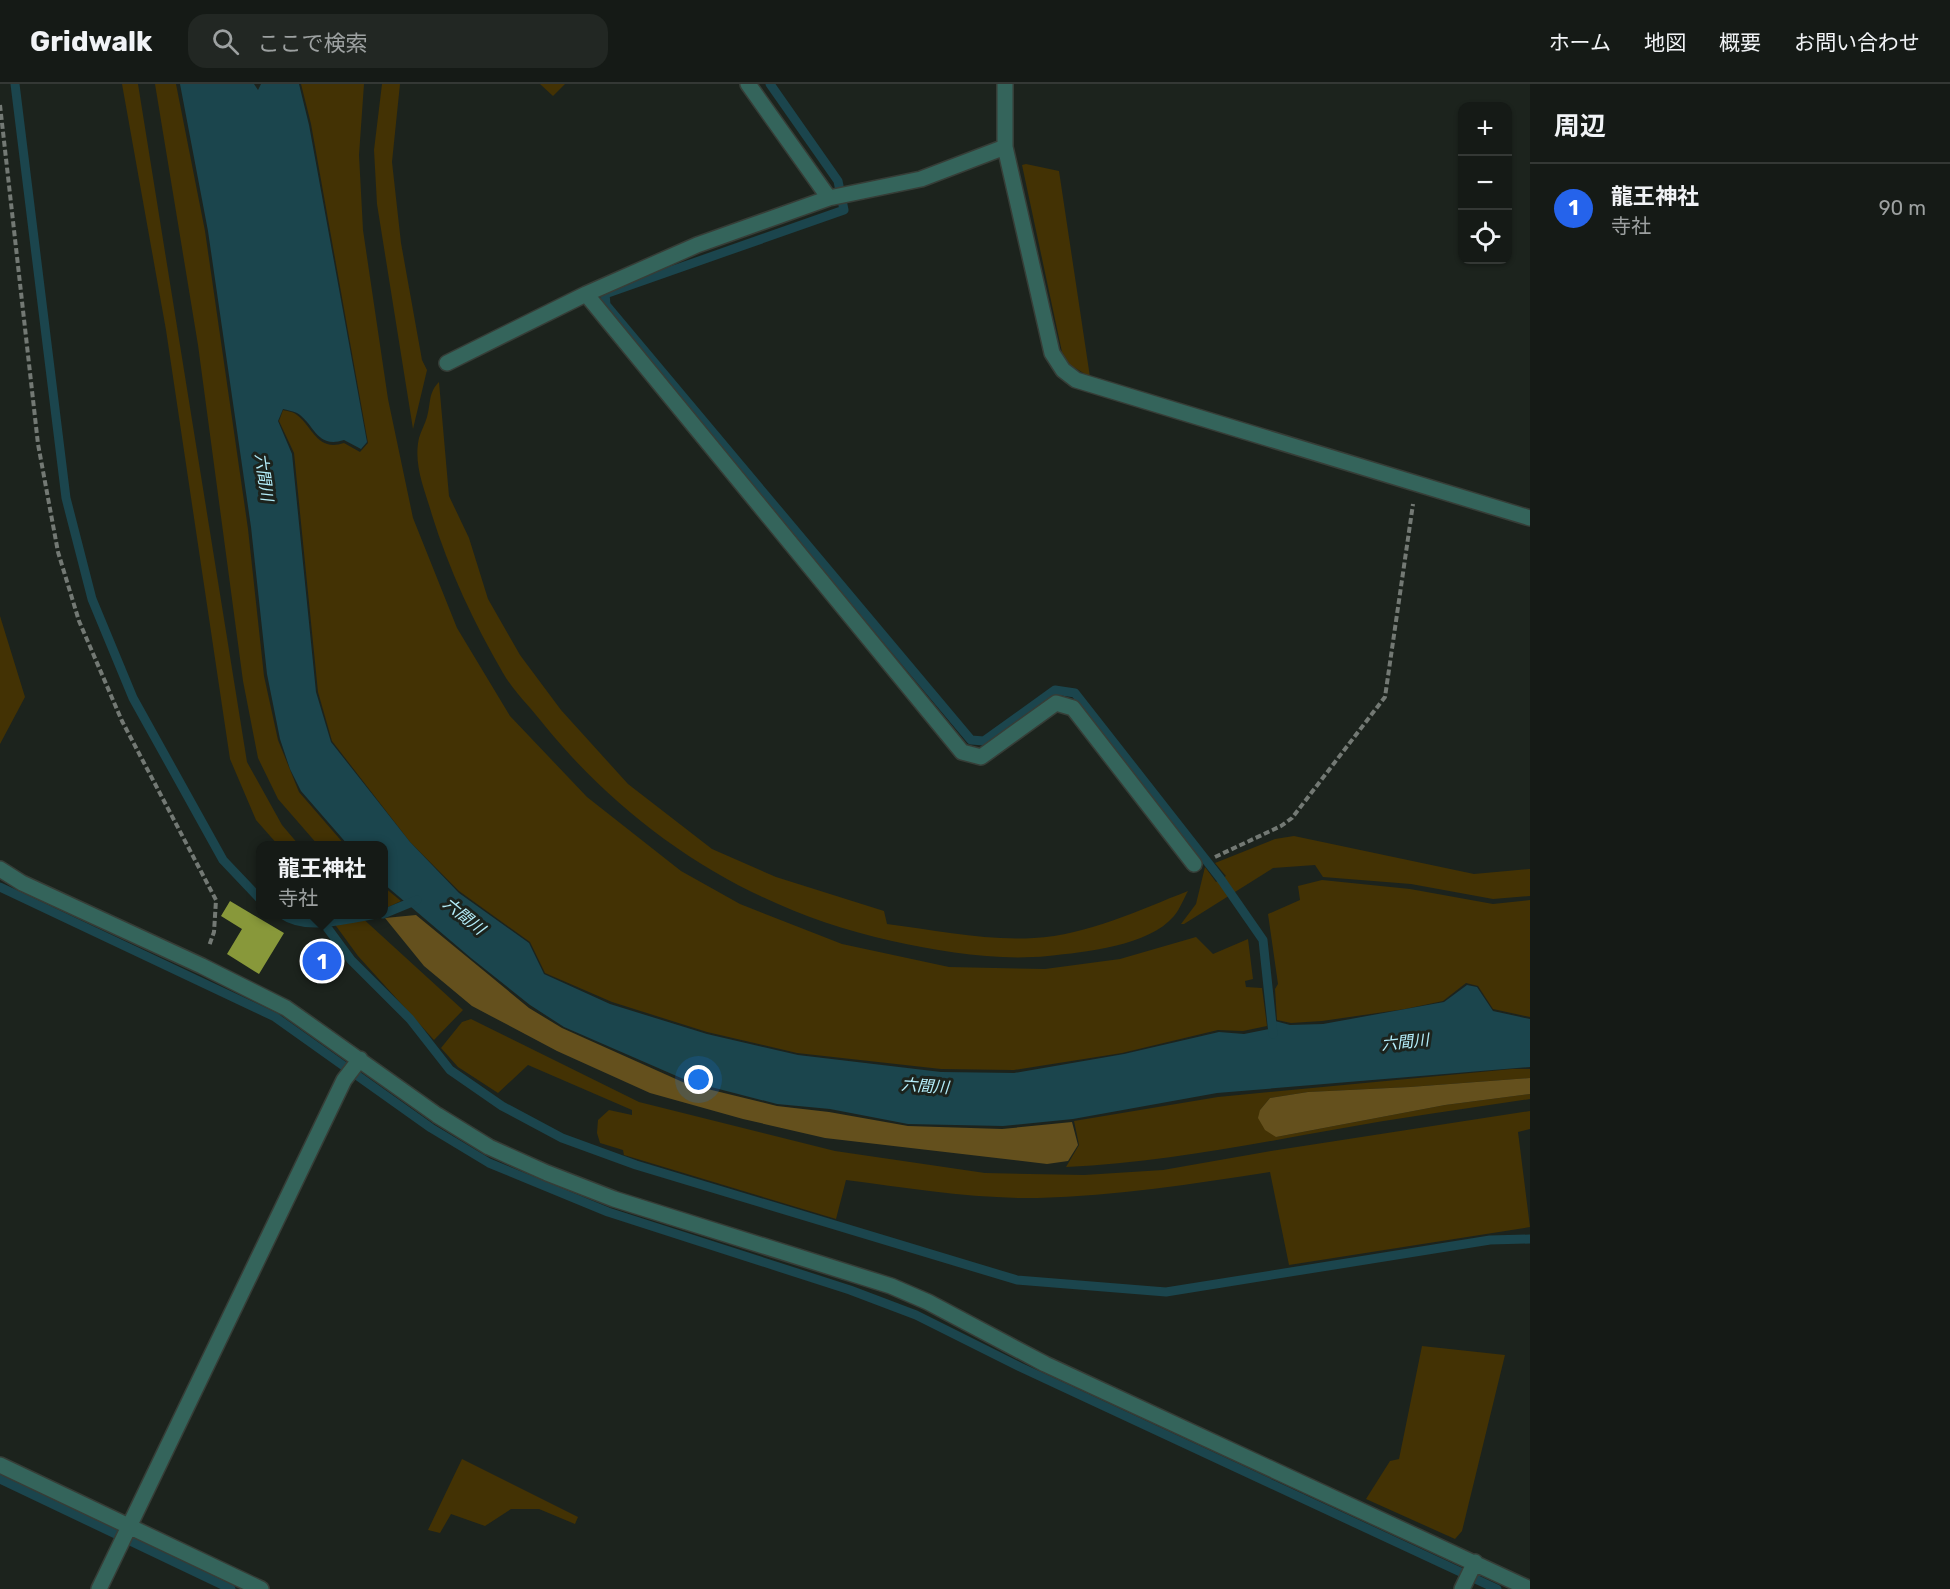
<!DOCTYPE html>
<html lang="ja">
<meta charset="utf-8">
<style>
body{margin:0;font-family:Rubik,"Noto Sans JP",sans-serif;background:#222723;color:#f1f3f6}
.controls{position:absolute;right:18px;top:18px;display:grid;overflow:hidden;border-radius:12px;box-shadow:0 2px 4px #0004}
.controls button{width:54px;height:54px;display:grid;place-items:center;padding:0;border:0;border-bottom:2px solid #343835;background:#151a16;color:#f1f3f6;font:30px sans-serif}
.you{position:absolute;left:699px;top:996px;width:21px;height:21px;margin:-15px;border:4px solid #fff;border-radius:50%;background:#1a73e8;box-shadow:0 0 0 9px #1a73e833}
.badge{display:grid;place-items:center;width:39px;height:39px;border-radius:50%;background:#2563eb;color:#fff;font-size:20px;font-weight:700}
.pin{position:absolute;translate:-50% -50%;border:3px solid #fff;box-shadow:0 2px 6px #0006}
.popup{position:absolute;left:256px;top:757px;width:132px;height:78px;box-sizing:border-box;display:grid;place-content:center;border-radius:12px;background:#151a16;filter:drop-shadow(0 2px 4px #0005);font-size:20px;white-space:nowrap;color:#9da1a1}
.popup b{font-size:22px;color:#f1f3f6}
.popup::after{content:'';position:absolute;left:50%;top:100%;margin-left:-12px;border:12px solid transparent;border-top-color:#151a16}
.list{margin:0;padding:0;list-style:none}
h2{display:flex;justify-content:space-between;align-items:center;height:78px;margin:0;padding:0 24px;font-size:26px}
h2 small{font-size:20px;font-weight:400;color:#9da1a1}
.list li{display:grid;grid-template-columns:39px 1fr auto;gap:18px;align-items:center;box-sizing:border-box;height:90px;padding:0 24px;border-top:2px solid #343835}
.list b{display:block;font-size:22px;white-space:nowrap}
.list p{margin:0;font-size:20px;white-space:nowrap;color:#9da1a1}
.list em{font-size:20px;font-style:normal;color:#9da1a1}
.icon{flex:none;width:33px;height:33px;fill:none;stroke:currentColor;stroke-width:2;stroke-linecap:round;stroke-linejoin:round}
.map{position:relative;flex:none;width:1530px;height:1505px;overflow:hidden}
header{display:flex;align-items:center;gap:36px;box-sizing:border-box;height:84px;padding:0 30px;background:#151a16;border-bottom:2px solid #343835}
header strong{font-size:28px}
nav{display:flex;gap:33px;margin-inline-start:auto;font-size:21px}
.search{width:420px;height:54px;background:#222723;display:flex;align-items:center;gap:15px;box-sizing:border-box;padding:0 21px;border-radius:18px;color:#9da1a1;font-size:22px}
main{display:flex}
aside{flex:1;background:#151a16}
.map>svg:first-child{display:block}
</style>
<header>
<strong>Gridwalk</strong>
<div class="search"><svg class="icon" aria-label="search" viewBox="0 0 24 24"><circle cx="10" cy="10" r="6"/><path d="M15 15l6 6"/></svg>ここで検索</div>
<nav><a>ホーム</a><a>地図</a><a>概要</a><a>お問い合わせ</a></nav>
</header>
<main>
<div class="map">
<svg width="1530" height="1505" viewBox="0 0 1530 1505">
<rect width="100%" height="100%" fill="#1c231d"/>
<!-- green -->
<path fill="#433204" d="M122,0H138L247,678L282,741L299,761H278L256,736L230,675L166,246Z
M155,0H176L205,147L248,445L264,592L278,656L299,708L345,761H318L278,715L258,674L243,597L198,261Z
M301,0H364L359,71L363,146L388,315L413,434L457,544L510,632L587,713L681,787L740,820L842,860L949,883L1045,885L1120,875L1196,853L1213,870L1248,855L1253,895L1245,897L1246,903L1262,904L1267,942L1243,947L1218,946L1122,969L1014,986L941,985L797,969L707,948L612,918L545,889L530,858L459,807L410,758L332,657L318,608L294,369L279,337L283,326C287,327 294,328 297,331C313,343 317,368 344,359L360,368L368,359L311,40Z
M382,0H400L392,78L401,159L422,276L427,286L413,345L377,120L374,66Z
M540,0H565L553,12Z
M1026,80L1059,87L1090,293L1070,281L1062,268L1022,81Z
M439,298L449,412L469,454L488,515L520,571L561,626L628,700L712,765L776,793L884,827L887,840C936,846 985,857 1034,854C1088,851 1139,826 1188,807C1184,814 1180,825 1174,832C1149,862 1085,868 1048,872C997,877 942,868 892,857C754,827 634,751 545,642C532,625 514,608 503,589C474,539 449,486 432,431C425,406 413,381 419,354C421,347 425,340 427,333C431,319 428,309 439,298Z
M0,532L25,613L0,660Z
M1294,752L1474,790L1530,785V812L1493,815L1411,800L1323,793L1315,781L1273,784L1184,840H1181L1196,820L1205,783L1216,798L1226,792L1215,779L1275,755Z
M1322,796L1410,805L1493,820L1530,816V933L1493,925L1478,902L1466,899L1443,917L1405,925L1322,937L1291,939L1277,936L1275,905L1278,900L1268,830L1300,816L1298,802Z
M383,803H384L401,817L384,825Z
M328,831H359L463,926L434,956L358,872Z
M471,935L639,1018L835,1067L985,1089L1084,1091L1163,1086L1271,1067L1530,1027V1045L1518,1048L1530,1143L1289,1181L1270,1088C1193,1100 1116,1112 1038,1114C974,1115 909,1104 846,1096L836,1135L624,1071L623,1066L600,1059L597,1049L598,1036L609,1026L632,1031V1026L528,981L498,1009L458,983L441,964L462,938Z
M1512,985H1530V994L1410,1003L1308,1008L1270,1014L1260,1026L1276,1053L1445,1021L1530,1010V1015C1464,1025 1398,1034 1332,1046C1243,1062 1156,1079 1066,1083L1079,1061L1074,1037L1218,1013Z
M1422,1262L1505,1271L1462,1447L1455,1455L1366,1415L1390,1377L1399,1375Z
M462,1375L578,1433L575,1440L539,1425H511L485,1442L451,1430L440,1449L428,1446Z"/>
<!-- forest -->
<path fill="#64501d" d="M416,831L529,924L562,944L687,1000L777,1022L829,1028L908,1042L1002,1045L1072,1038L1078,1061L1068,1077L1047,1080L825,1054L743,1035L650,1009L557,967L472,922L424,882L385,834Z
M1530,994V1010L1445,1021L1276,1053L1265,1046L1258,1034L1260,1026L1270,1014L1308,1008L1410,1003Z"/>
<!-- water -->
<path fill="#1b454d" d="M180,0H254L258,6L261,0H299L309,41L367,358L361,365L344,356C316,365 315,340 297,329C293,327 287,326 283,325L278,337L292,370L316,608L331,658L410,758L459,809L529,859L544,890L610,920L707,950L798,971L941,988L1014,989L1124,970L1219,948L1244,950L1269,945L1270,940L1275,937L1290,941L1323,940L1444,918L1467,901L1477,903L1493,927L1530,935V983L1217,1009L1073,1035L1003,1042L908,1040L830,1025L777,1020L688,997L564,943L530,921L471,874L384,800L383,762L348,761L301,707L290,685L280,655L267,590L251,443L208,147Z"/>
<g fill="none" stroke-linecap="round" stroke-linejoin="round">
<!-- stream -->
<path stroke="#1b454d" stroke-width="9" d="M15,0L66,414L92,515L133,614L223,776L260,815
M770,0L838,97L844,126L605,210L606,221L971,656L984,657L1055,606L1075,609L1220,794L1263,856L1273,950
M0,803L275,933L431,1044L489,1079L608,1128L850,1206L916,1231L1020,1283L1497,1505
M282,830C307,848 349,834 377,830
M383,830L417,816
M323,838L351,876L410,935L450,986L502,1022L562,1054L636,1081L1017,1196L1166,1208L1490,1156L1530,1155
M0,1395L231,1505"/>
</g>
<!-- building -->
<path fill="#88983a" d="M230,817L284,849L259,890L227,870L242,845L221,832Z
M314,857L325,866L330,861L338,868L333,874L342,880L329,896L320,889L315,895L306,887L311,880L302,872Z"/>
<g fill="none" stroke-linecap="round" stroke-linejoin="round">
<!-- minor casing -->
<g stroke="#363d37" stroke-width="18">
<path id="minor" d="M748,0L829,114
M1005,0V63L1052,269L1063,286L1076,296L1530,434
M586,210L962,668L981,673L1056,619L1073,624L1194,780
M447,279L586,210L697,161L829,114L921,95L1005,63
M0,785L22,799L202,882L286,924L437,1031L489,1063L547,1089L614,1115L891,1202L928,1218L1045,1280L1530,1505
M0,1381L261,1505
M99,1505L344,996L360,975
M1462,1505L1475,1478"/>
</g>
<!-- path -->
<path stroke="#737974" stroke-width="4" stroke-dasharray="6 3" stroke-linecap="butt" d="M0,21L38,360L58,468L79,537L122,637L216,816L214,848L209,862
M1215,773L1281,742L1292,734L1385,613L1413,420"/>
<!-- minor -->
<use href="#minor" stroke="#34645b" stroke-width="15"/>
</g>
<g text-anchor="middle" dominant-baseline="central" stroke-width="6" stroke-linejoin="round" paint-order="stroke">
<!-- water labels -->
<g font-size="16" font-style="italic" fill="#b4edf9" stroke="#1c231d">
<text transform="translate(264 393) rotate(82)">六間川</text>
<text transform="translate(464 832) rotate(39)">六間川</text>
<text transform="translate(1405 958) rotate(-6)">六間川</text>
<text transform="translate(925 1002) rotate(4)">六間川</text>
</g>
</g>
</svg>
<div class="controls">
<button>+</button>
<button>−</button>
<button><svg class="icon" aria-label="locate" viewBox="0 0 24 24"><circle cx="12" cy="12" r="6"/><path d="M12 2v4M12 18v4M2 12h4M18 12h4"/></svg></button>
</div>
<div class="you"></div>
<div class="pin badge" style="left:322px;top:877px">1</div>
<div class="popup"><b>龍王神社</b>寺社</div>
</div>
<aside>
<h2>周辺<small></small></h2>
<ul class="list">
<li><span class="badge">1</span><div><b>龍王神社</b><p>寺社</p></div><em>90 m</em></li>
</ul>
</aside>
</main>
